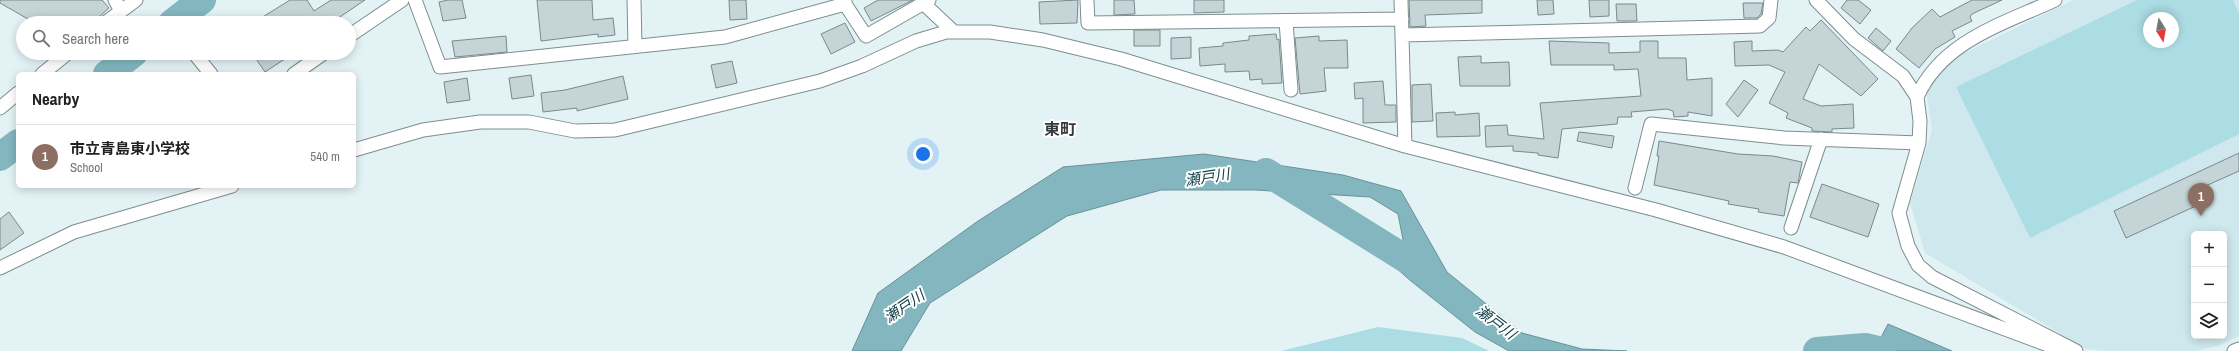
<!DOCTYPE html>
<meta charset="utf-8">
<style>
body{margin:0;font-family:"Archivo Narrow","Noto Sans JP",sans-serif;background:#f6f6f6;color:#222}
.controls{position:absolute;right:12px;bottom:12px;display:grid;overflow:hidden;border-radius:6px;box-shadow:0 2px 10px #0003}
.controls button{width:36px;height:36px;display:grid;place-items:center;padding:0;border:0;border-bottom:1px solid #e0e0e0;background:#fff;color:#222;font:20px sans-serif}
.compass{position:absolute;left:2143px;top:12px;width:36px;height:36px;border-radius:50%;background:#fff;box-shadow:0 2px 10px #0003;rotate:169deg}
.you{position:absolute;left:923px;top:154px;width:14px;height:14px;margin:-10px;border:3px solid #fff;border-radius:50%;background:#1a73e8;box-shadow:0 0 0 6px #1a73e833}
.badge{display:grid;place-items:center;width:26px;height:26px;border-radius:50%;background:#9a5c21;color:#fff;font-size:13px;font-weight:700}
.pin{position:absolute;translate:-50% -33px;filter:drop-shadow(0 1px 2px #0008)}
.pin::after{content:'';position:absolute;top:21px;width:14px;height:12px;background:inherit;clip-path:polygon(0 0,100% 0,50% 100%)}
.list{margin:0;padding:0;list-style:none}
h2{display:flex;justify-content:space-between;align-items:center;height:52px;margin:0;padding:0 16px;font-size:17px}
h2 small{font-size:13px;font-weight:400;color:#767676}
.list li{display:grid;grid-template-columns:26px 1fr auto;gap:12px;align-items:center;box-sizing:border-box;height:64px;padding:0 16px;border-top:1px solid #e0e0e0}
.list b{display:block;font-size:15px;white-space:nowrap}
.list p{margin:0;font-size:13px;white-space:nowrap;color:#767676}
.list em{font-size:13px;font-style:normal;color:#767676}
.icon{flex:none;width:22px;height:22px;fill:none;stroke:currentColor;stroke-width:2;stroke-linecap:round;stroke-linejoin:round}
.map{position:relative;flex:none;width:2239px;height:351px;overflow:hidden}
.search{position:absolute;background:#fff;box-shadow:0 2px 10px #0003;left:16px;top:16px;width:340px;height:44px;display:flex;align-items:center;gap:10px;box-sizing:border-box;padding:0 14px;border-radius:22px;color:#767676;font-size:15px}
.panel{position:absolute;background:#fff;box-shadow:0 2px 10px #0003;left:16px;top:72px;width:340px;height:116px;border-radius:6px}
.map>svg:first-child{display:block}
</style>
<div class="map">
<svg width="2239" height="351" viewBox="0 0 2239 351">
<rect width="100%" height="100%" fill="#e2f2f5"/>
<!-- built -->
<path fill="#cfe8ed" fill-rule="evenodd" d="M2073,0H2239V336L2217,346L2196,351H2107L2086,349L1925,253L1910,203L1932,130L1926,89L1950,60ZM2149,18H2173V42H2149ZM2194,234H2224V336H2194Z"/>
<!-- green -->
<path fill="#acdce4" fill-rule="evenodd" d="M2137,0H2233L2239,13V134L2030,238L1956,87ZM2149,18H2173V42H2149Z
M1378,327L1462,338L1489,351H1281Z"/>
<!-- water -->
<path fill="#83b6bf" stroke="#6b9198" d="M1204,154L1343,175L1401,191L1447,272L1522,333L1582,349L1627,351H1509L1475,332L1411,281L1355,232L1405,250L1398,214L1370,197L1255,190H1161L1067,216L930,303L901,351H852L878,293L978,221L1063,167Z
M1888,324L1952,351H1840L1875,349Z"/>
<g fill="none" stroke-linecap="round" stroke-linejoin="round">
<!-- river -->
<path stroke="#83b6bf" stroke-width="28" d="M172,23L202,0
M107,74L134,53
M0,157L18,143
M1266,172L1406,259
M1817,351L1865,347L1882,351"/>
</g>
<!-- building -->
<path fill="#c5d4d7" stroke="#7a898c" d="M0,0H102L109,8L92,23H35L0,3Z
M290,0H307L314,11L331,0H365L331,23H253Z
M448,0H462L466,18L443,21L439,2Z
M537,0H592L593,20L613,18L615,35L598,37V34L541,41Z
M729,0H746L747,19L730,20Z
M878,0H913L871,21L864,8Z
M1078,0L1077,23L1040,24L1039,2Z
M1114,0H1134L1135,14L1114,15Z
M1194,0H1224V12L1194,13Z
M1409,0H1482V13L1425,15L1426,26L1410,27Z
M1537,0H1553L1554,14L1538,15Z
M1589,0H1609V16L1590,17Z
M1847,0H1858L1871,10L1860,24L1841,8Z
M1972,0H2002L1972,14L1970,17L1972,21L1952,31L1955,37L1935,49L1919,68L1896,49L1912,28L1932,9L1940,17Z
M1743,3H1763L1761,14L1757,18H1744Z
M1616,4H1636L1637,21H1617Z
M1821,20L1878,79L1861,96L1819,64L1803,99L1821,106L1853,104L1854,128L1832,129V132L1812,131V128L1786,118L1788,113L1769,103L1785,72L1769,65L1735,66L1734,42L1752,41V51L1778,50L1783,52L1806,27L1810,31Z
M845,23L855,42L831,54L821,34Z
M1876,28L1891,41L1883,51L1868,38Z
M1134,30H1160V46H1134Z
M1276,34L1277,40L1279,39L1282,83L1262,84V79L1250,80L1249,71L1225,72V64L1200,66L1199,48L1223,46V43L1249,40V36Z
M506,36L507,52L455,57L452,41Z
M1319,36V41L1347,40L1348,68H1324L1326,91L1300,94L1295,38Z
M1191,37V58L1171,59V38Z
M1549,41L1609,43V53L1640,52V41H1658V58H1686L1687,80L1712,78V116L1688,112V116L1674,117L1673,111L1667,109L1631,112L1632,117H1618L1617,124L1562,129L1558,158L1538,155V153L1513,151V146L1486,147L1485,126L1507,125L1508,135L1544,139L1540,103L1641,96L1638,69L1614,70V65H1551Z
M252,53H294L265,72Z
M1481,56V63L1509,62L1510,86H1460L1458,57Z
M732,61L737,83L716,88L711,65Z
M531,75L534,96L512,99L509,78Z
M623,76L628,99L577,111V108L543,112L541,93L565,90Z
M467,78L470,100L447,103L444,82Z
M1744,80L1758,90L1738,117L1726,104Z
M1383,81L1385,105H1396V122L1363,123V98L1355,99L1354,83Z
M1431,84L1433,121L1412,122V85Z
M1455,112V115L1479,113L1480,136L1437,137L1436,113Z
M1579,132L1614,136L1612,148L1577,141Z
M1659,141L1738,154L1773,156L1802,162L1798,183L1790,182L1784,216L1758,212L1759,209L1728,204L1729,201L1654,185L1659,156H1657Z
M2239,153V171L2192,192L2198,205L2126,238L2114,211Z
M1822,184L1879,204L1868,237L1810,217Z
M9,212L24,233L0,250V219Z"/>
<g fill="none" stroke-linecap="round" stroke-linejoin="round">
<!-- street casing -->
<g stroke="#7e8d90" stroke-width="15">
<path id="street" d="M115,0L121,11
M415,0L440,67L725,37L845,4
M634,0L635,46
M845,0V4L866,36L929,0
M1087,0L1088,23L1402,19
M1401,0L1405,146
M1816,0L1854,39L1903,76L1917,97L1920,121L1919,143L1899,213L1908,246L1918,265L1932,277L2076,351
M924,4L954,32
M1286,21L1291,90
M105,23L136,0
M1402,35L1760,26L1769,18L1771,0
M349,36L402,0
M194,53L211,74
M42,74L68,53
M294,74L324,53
M1917,97C1942,41 2003,24 2055,0
M0,108L18,93
M354,150L423,130L480,122H529L575,131L615,130L820,81L862,66L916,41L946,32H990L1043,40L1121,59L1405,146L1656,210L1784,247L2064,351
M1635,188L1651,124L1784,138L1919,143
M1791,228L1821,139
M0,268L74,232L232,186
M2234,351L2239,349"/>
</g>
<!-- street -->
<use href="#street" stroke="#fff" stroke-width="13"/>
</g>
<g text-anchor="middle" dominant-baseline="central" stroke-width="4" stroke-linejoin="round" paint-order="stroke">
<!-- water labels -->
<g font-size="15" font-style="italic" fill="#114048" stroke="#fff">
<text transform="translate(1207 177) rotate(-9)">瀬戸川</text>
<text transform="translate(904 306) rotate(-34)">瀬戸川</text>
<text transform="translate(1496 322) rotate(37)">瀬戸川</text>
</g>
<!-- quarter labels -->
<g font-size="16" font-weight="bold" fill="#343a3c" stroke="#fff">
<text x="1060" y="129">東町</text>
</g>
</g>
</svg>
<div class="controls">
<button>+</button>
<button>−</button>
<button><svg class="icon" aria-label="layers" viewBox="0 0 24 24"><path d="M12 4l9 5-9 5-9-5zM3 14l9 5 9-5"/></svg></button>
</div>
<svg class="compass" viewBox="-18 -18 36 36"><path d="M0-13l5 13h-10z" fill="#e53935"/><path d="M0 13l5-13h-10z" fill="#767676"/></svg>
<div class="you"></div>
<div class="pin badge" style="left:2201px;top:216px;background:#8d6e63">1</div>
<div class="search"><svg class="icon" aria-label="search" viewBox="0 0 24 24"><circle cx="10" cy="10" r="6"/><path d="M15 15l6 6"/></svg>Search here</div>
<section class="panel">
<h2>Nearby<small></small></h2>
<ul class="list">
<li><span class="badge" style="background:#8d6e63">1</span><div><b>市立青島東小学校</b><p>School</p></div><em>540 m</em></li>
</ul>
</section>
</div>
